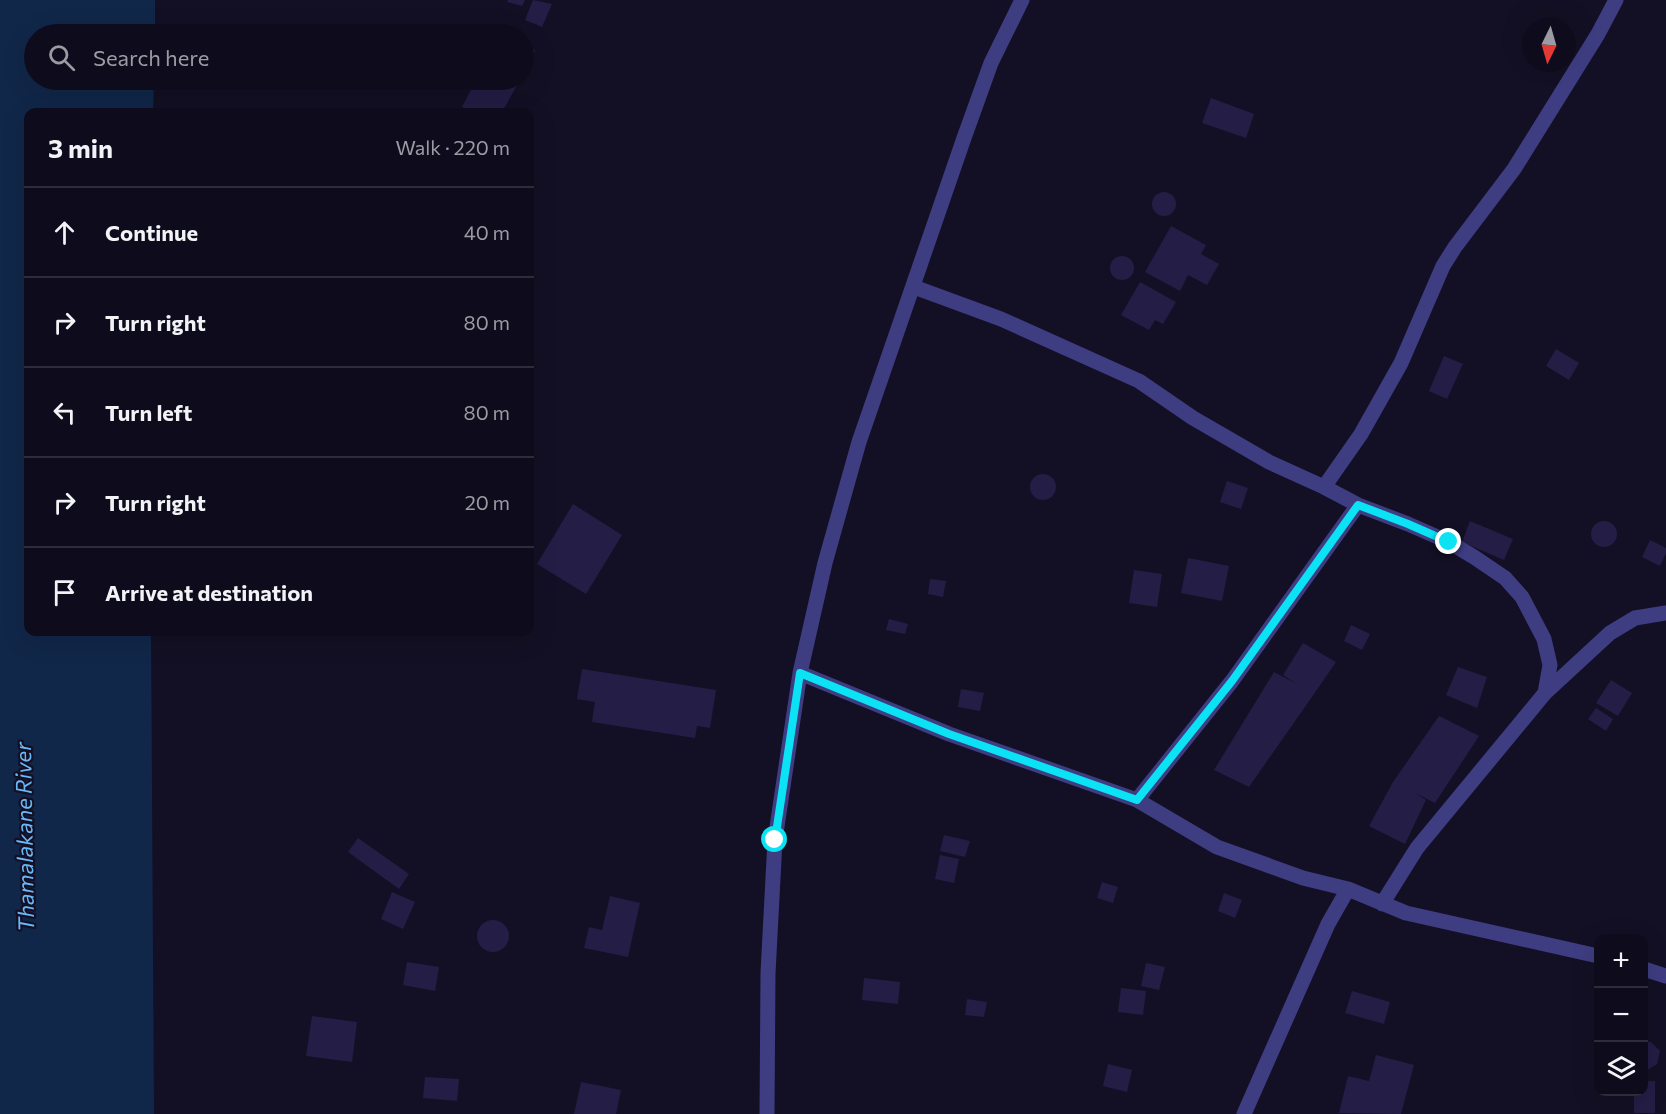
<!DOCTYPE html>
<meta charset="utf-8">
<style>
body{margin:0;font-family:Commissioner,sans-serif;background:#1c1a29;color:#f1f3f6}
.controls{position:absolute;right:18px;bottom:18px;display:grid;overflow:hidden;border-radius:12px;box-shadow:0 6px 24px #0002}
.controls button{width:54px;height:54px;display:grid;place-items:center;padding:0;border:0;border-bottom:2px solid #2e2c3b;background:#0e0c1c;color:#f1f3f6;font:30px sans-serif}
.compass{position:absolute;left:1522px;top:18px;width:54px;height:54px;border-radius:50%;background:#0e0c1c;box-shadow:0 6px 24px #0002;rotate:185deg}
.stop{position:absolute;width:18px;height:18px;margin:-14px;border:4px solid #0be2f4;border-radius:50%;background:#fff}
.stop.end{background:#0be2f4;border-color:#fff;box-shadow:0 2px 6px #0008}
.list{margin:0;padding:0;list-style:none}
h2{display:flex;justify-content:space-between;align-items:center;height:78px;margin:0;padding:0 24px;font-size:26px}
h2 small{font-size:20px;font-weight:400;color:#9b9ba3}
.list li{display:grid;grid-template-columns:39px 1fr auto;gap:18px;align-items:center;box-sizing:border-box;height:90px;padding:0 24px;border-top:2px solid #2e2c3b}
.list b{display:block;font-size:22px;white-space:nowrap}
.list em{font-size:20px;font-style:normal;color:#9b9ba3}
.icon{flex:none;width:33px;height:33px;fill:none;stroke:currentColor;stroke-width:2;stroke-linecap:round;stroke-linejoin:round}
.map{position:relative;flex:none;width:1666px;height:1114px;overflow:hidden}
.search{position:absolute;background:#0e0c1c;box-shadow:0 6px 24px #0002;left:24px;top:24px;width:510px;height:66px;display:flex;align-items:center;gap:15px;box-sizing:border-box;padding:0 21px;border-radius:33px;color:#9b9ba3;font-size:22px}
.panel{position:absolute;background:#0e0c1c;box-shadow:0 6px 24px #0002;left:24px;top:108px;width:510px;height:528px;border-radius:12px}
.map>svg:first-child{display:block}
</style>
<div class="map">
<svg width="1666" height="1114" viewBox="0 0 1666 1114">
<rect width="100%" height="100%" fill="#131025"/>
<!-- water -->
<path fill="#112749" d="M0,0H155V34H34V80H154L153,112H28V632H151L154,1114H0Z"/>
<!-- building -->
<path fill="#241d45" d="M508,0H525L522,6L507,2Z
M533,0L552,4L542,27L525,20Z
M488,26L505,34H483Z
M524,44L535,50L524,72Z
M476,80H520L502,112H473L462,107Z
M1211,98L1254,114L1246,138L1202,123Z
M1152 204a12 12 0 1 1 24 0a12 12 0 1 1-24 0Z
M1171,226L1206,245L1201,254L1219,264L1207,285L1188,275L1180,291L1145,272Z
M1110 268a12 12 0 1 1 24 0a12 12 0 1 1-24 0Z
M1140,282L1176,302L1163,324L1155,320L1149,330L1121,315Z
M1556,349L1579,363L1569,380L1546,366Z
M1444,356L1463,364L1447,399L1429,391Z
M1030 487a13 13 0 1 1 26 0a13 13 0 1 1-26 0Z
M1227,481L1248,488L1241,509L1220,502Z
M573,504L622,535L586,594L537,564Z
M1591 534a13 13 0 1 1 26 0a13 13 0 1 1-26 0Z
M1470,521L1513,539L1504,560L1462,542Z
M1650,540L1666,548V553L1660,566L1642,557Z
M1188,558L1229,566L1222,601L1181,593Z
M1134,570L1162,574L1157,607L1129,603Z
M930,579L946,581L943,597L928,594Z
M889,619L908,624L905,634L886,630Z
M1351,625L1370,634L1362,650L1344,641Z
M1303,643L1336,662L1314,694L1249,787L1214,770L1274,672L1295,683L1283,675Z
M1458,667L1487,677L1477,708L1446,695Z
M582,669L716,690L710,728L697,726L695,738L592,722L595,702L577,699Z
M1611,680L1632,693L1618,716L1596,703Z
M961,689L984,693L980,711L958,707Z
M1596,708L1613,719L1606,731L1588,719Z
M1439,716L1479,736L1435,803L1415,793L1426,800L1405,844L1369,826L1393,782Z
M944,835L970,841L965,857L940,851Z
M358,838L409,874L399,889L348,852Z
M940,855L959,859L954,883L935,879Z
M1102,882L1118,887L1113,903L1097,898Z
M392,892L415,902L403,929L381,919Z
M1224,893L1242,900L1235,918L1218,911Z
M610,896L640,903L628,957L584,948L589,927L602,930Z
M477 936a16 16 0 1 1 32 0a16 16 0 1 1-32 0Z
M407,962L439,967L435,991L403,985Z
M1146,963L1165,967L1159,990L1141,986Z
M864,978L900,982L898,1004L862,1000Z
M1121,988L1146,991L1143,1015L1118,1012Z
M1352,991L1390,1002L1384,1024L1345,1013Z
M967,999L987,1002L984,1017L965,1015Z
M312,1016L357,1022L352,1062L306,1056Z
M1644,1042H1651L1660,1051L1657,1064L1649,1069L1644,1068Z
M1376,1055L1414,1065L1401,1114L1339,1113L1348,1076L1369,1081Z
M1108,1064L1132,1070L1127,1092L1103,1086Z
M425,1077L459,1079L457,1101L423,1098Z
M1644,1081H1655V1113H1634V1092H1644Z
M581,1082L621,1090L616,1114H574Z"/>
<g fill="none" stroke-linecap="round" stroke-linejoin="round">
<!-- street -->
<path stroke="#3e3d82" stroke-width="15" d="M914,287L1001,319L1139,381L1193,418L1269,462L1324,487L1358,505L1408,524L1449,542L1474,557L1505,578L1522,597L1544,639L1550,665L1545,693L1417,848L1382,904
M1324,487L1361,434L1401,363L1443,266L1455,247L1514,169L1598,34L1616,0
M800,673L949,734L1137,800L1217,847L1303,878L1348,889L1406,913L1598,956
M1545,693L1610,633L1635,618L1666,613
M1137,800L1232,681L1358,505
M1644,969L1666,976
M767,1114L768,973L775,840L800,673L825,563L859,442L964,138L991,63L1022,0
M1244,1114L1328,924L1348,889"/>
</g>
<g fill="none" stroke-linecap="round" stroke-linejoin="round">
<!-- route -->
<path stroke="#0be2f4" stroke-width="8" d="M775,840L800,673L949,734L1137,800L1232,681L1358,505L1408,524L1449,542"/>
</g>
<g text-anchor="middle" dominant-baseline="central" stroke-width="4.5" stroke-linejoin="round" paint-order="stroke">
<!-- water labels -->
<g font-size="22" font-style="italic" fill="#69b9f8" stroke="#131025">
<text transform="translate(24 837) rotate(-91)">Thamalakane River</text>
</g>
</g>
</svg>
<div class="controls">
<button>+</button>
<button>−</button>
<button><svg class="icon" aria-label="layers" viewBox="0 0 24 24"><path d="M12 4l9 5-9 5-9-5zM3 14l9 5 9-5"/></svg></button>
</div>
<svg class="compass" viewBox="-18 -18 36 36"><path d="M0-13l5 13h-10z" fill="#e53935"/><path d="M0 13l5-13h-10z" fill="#9b9ba3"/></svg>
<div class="stop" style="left:775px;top:840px"></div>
<div class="stop end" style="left:1449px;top:542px"></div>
<div class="search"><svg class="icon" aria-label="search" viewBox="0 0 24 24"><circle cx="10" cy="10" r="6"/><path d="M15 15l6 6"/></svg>Search here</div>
<section class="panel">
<h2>3 min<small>Walk · 220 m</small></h2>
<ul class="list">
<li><svg class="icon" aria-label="ahead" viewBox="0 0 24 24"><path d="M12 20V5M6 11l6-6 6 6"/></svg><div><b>Continue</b></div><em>40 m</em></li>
<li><svg class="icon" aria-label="right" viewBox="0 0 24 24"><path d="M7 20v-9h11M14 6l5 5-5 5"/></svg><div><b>Turn right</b></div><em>80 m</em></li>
<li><svg class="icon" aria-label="left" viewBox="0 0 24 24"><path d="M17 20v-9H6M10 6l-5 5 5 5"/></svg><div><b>Turn left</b></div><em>80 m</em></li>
<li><svg class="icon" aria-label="right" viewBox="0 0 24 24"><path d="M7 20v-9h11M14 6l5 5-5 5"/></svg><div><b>Turn right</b></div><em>20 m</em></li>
<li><svg class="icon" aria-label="arrive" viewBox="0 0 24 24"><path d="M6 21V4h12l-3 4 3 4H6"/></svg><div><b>Arrive at destination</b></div></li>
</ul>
</section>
</div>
